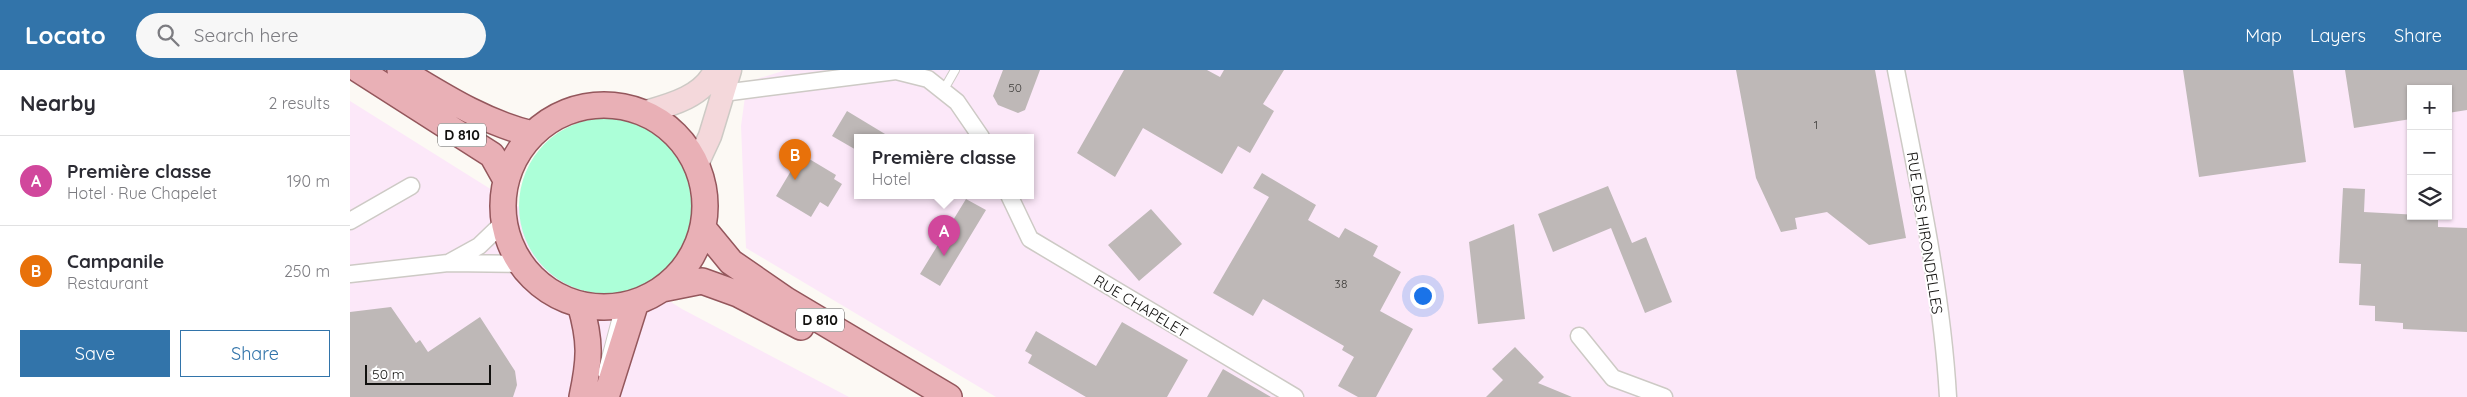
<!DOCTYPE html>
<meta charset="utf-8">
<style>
body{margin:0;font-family:Quicksand,sans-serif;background:#f7f7f7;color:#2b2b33}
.controls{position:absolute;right:15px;top:15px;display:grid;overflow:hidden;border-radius:0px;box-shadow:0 1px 4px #0004}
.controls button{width:45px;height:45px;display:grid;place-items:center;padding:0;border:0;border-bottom:1px solid #e1e1e2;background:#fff;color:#2b2b33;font:25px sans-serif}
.scale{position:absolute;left:15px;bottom:12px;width:126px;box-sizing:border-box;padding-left:5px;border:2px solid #12110f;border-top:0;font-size:14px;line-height:18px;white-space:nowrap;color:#12110f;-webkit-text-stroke:4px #fff;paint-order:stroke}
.you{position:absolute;left:1072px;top:225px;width:18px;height:18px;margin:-12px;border:4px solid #fff;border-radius:50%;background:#1a73e8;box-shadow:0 0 0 8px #1a73e833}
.badge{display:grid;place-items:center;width:32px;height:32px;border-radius:50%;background:#3274aa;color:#fff;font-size:16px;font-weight:700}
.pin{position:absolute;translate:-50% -41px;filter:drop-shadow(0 1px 2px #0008)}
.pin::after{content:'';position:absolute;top:26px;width:18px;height:15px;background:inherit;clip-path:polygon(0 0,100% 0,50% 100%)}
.popup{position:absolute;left:504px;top:64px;width:180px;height:65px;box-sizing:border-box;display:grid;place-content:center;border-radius:0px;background:#fff;filter:drop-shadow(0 1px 4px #0005);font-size:16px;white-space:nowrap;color:#7c7c81}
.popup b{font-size:19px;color:#2b2b33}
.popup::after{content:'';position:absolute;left:50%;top:100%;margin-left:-10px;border:10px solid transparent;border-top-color:#fff}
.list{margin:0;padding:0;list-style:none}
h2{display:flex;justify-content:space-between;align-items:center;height:65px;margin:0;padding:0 20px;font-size:21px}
h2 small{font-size:16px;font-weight:400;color:#7c7c81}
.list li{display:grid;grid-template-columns:32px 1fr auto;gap:15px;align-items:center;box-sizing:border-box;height:90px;padding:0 20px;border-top:1px solid #e1e1e2}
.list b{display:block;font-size:19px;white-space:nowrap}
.list p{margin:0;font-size:16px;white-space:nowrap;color:#7c7c81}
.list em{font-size:16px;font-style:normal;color:#7c7c81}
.actions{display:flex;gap:10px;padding:15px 20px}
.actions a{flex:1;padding:11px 0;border:1px solid #3274aa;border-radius:0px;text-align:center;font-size:18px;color:#3274aa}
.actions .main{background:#3274aa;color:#fff}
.icon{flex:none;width:28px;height:28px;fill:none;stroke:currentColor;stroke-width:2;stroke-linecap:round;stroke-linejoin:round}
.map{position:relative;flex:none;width:2117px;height:327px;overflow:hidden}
header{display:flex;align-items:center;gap:30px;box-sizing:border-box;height:70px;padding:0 25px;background:#3274aa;color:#fff}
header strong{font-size:24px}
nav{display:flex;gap:28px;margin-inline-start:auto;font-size:18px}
.search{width:350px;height:45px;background:#f7f7f7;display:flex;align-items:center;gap:12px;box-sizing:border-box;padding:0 18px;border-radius:28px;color:#7c7c81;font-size:19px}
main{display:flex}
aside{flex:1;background:#fff}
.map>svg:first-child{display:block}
</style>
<header>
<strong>Locato</strong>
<div class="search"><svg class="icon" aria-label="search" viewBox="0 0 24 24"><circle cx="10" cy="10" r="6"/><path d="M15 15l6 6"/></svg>Search here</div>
<nav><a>Map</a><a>Layers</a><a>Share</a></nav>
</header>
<main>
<aside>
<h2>Nearby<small>2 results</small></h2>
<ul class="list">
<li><span class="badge" style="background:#d1479c">A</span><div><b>Première classe</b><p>Hotel · Rue Chapelet</p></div><em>190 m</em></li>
<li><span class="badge" style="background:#e8710a">B</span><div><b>Campanile</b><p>Restaurant</p></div><em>250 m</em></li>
</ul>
<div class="actions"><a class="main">Save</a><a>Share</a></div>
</aside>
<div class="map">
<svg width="2117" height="327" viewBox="0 0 2117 327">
<rect width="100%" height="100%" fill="#fcf9f4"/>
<!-- industrial -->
<path fill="#fce8f9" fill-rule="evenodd" d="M436,0H2117V327H646L396,178L391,56L397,12ZM2061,19H2098V146H2061ZM508,67H680V125H508Z
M0,31L332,239L499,327H0Z"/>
<!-- green -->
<path fill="#acffd8" d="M169 136a88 88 0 1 1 176 0a88 88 0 1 1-176 0Z"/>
<!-- building -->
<path fill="#beb8b7" d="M653,0H690L675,40L668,43L648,35L643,26Z
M774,0H857L870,7L874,0H934L913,34L924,41L900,83L888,76L872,104L793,58L765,107L727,83Z
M1386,0H1525L1556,168L1519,175L1477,142L1445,148L1447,159L1431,162L1406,108Z
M1833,0H1943L1956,92L1849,107Z
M1995,0H2117V40L2098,43V19H2061V49L2004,58Z
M497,41L540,67H508V81L482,66Z
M451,84L486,105L484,109L492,114L478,137L470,132L461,147L426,126Z
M912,103L966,135L958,150L989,168L995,158L1028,176L1023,186L1051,202L1030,241L1063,259L1026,327H1008L988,316L1004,287L992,280L994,276L913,229L903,246L863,223L919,127L903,118Z
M1258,116L1282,173L1296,167L1322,232L1295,243L1261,158L1203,182L1188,144Z
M1993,118L2015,119L2014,142L2088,146V157L2117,158V262L2053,259V253L2025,251V236L2009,235L2011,194L1989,193Z
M616,129L636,140L590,216L570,204Z
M801,139L832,174L789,211L758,175Z
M1164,154L1175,249L1128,254L1119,172Z
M41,237L66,273L70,270L78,282L130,247L165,301L167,315L163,327H0V242Z
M772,252L838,290L817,327H736L678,293L682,285L675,281L686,261L746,296Z
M1165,277L1194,307L1188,313L1222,327H1136L1153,310L1142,299Z
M873,299L921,327H857Z"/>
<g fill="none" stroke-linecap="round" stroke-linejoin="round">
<!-- lane casing -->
<g stroke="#cdcac5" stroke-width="10">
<path id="lane" d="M593,21L605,0
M252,303L270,235"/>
</g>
<!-- street casing -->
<g stroke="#cdcac5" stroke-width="19">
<path id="street" d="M1546,0C1567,107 1592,219 1598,327
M373,23L546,1L578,9L607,32L631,67
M659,125L680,169L945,327
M0,151L61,116
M100,192L129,176L154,152
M0,204L98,193L171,194
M1229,266L1263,308L1314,327"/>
</g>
<!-- secondary casing -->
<g stroke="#cdcac5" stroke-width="25">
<path id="secondary" d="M296,42C321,35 354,26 365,0
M347,94L360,66L380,0"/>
</g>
<!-- primary casing -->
<g stroke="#94575c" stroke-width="28">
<path id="primary" d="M9,0L142,85L156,110
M50,0C93,26 133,52 182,64
M153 136a101 101 0 1 1 202 0a101 101 0 1 1-202 0Z
M353,158L381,192L436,230L599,327
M312,219L352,211L388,224L451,257
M230,234C241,271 240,290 232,327
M256,327L286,232"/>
</g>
<!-- lane -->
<use href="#lane" stroke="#fff" stroke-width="8"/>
<!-- street -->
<use href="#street" stroke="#fff" stroke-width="16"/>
<!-- secondary -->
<use href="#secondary" stroke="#f4d8db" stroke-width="22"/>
<!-- primary -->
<use href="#primary" stroke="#e9b0b6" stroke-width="25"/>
</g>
<g text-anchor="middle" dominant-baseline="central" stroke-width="4" stroke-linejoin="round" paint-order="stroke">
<!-- number labels -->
<g font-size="12" fill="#3d3b39">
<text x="665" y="17">50</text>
<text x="1466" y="54">1</text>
<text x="991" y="213">38</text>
</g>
<!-- shield labels -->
<g fill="#fff" stroke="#595857" stroke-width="1">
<rect x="88" y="53.5" width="48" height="23" rx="4"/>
<rect x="446" y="238.5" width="48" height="23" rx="4"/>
</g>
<g font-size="14" font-weight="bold" fill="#12110f">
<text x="112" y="65">D 810</text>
<text x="470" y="250">D 810</text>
</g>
<!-- street labels -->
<g font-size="15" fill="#12110f" stroke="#fff">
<text transform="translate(1575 163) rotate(81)">RUE DES HIRONDELLES</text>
<text transform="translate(791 236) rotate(31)">RUE CHAPELET</text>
</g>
</g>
</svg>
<div class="controls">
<button>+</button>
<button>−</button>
<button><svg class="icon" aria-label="layers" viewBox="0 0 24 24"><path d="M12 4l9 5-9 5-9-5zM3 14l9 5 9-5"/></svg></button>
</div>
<div class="scale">50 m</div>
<div class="you"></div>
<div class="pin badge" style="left:594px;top:186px;background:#d1479c">A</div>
<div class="popup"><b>Première classe</b>Hotel</div>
<div class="pin badge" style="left:445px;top:110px;background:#e8710a">B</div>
</div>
</main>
